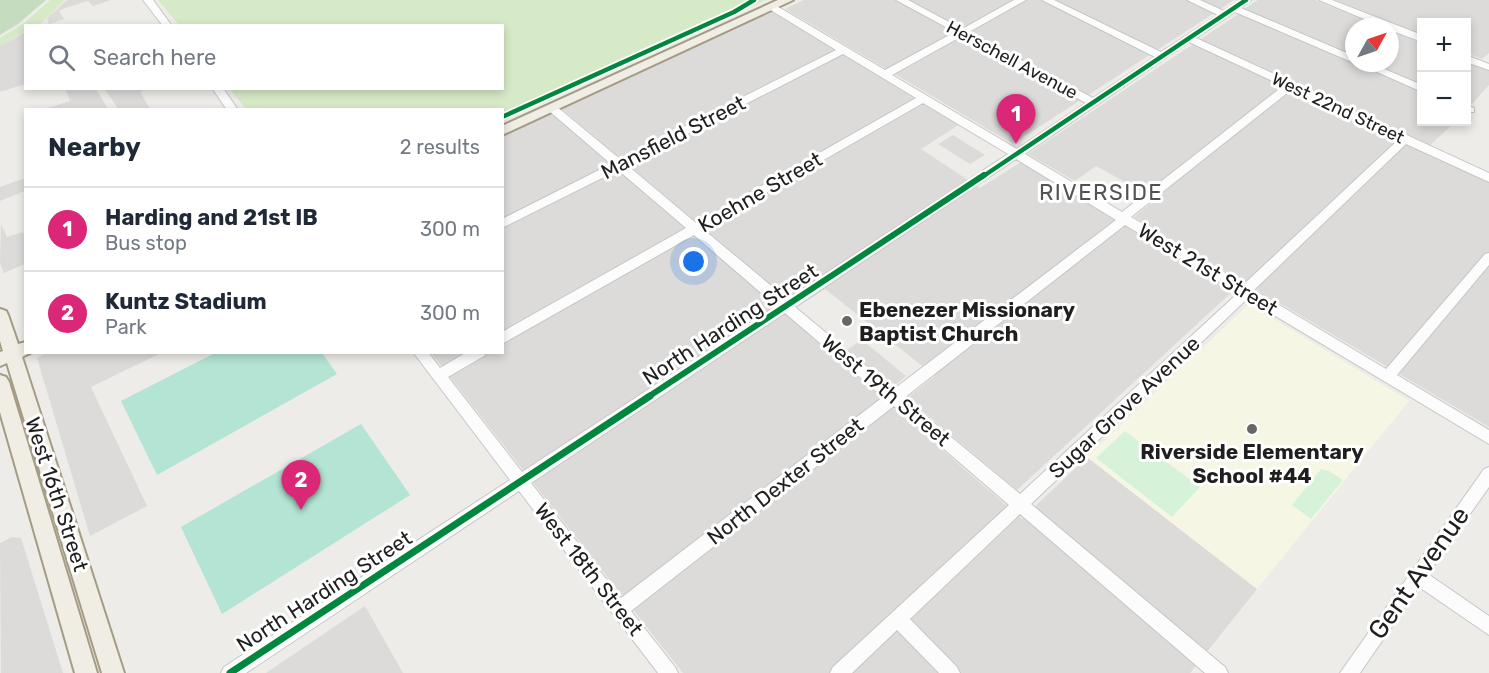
<!DOCTYPE html>
<meta charset="utf-8">
<style>
body{margin:0;font-family:Rubik,sans-serif;background:#f6f6f7;color:#1f2937}
.controls{position:absolute;right:18px;top:18px;display:grid;overflow:hidden;border-radius:0px;box-shadow:0 3px 9px #0003}
.controls button{width:54px;height:54px;display:grid;place-items:center;padding:0;border:0;border-bottom:2px solid #e0e1e3;background:#fff;color:#1f2937;font:30px sans-serif}
.compass{position:absolute;left:1345px;top:18px;width:54px;height:54px;border-radius:50%;background:#fff;box-shadow:0 3px 9px #0003;rotate:50deg}
.you{position:absolute;left:694px;top:262px;width:21px;height:21px;margin:-15px;border:4px solid #fff;border-radius:50%;background:#1a73e8;box-shadow:0 0 0 9px #1a73e833}
.badge{display:grid;place-items:center;width:39px;height:39px;border-radius:50%;background:#db2777;color:#fff;font-size:20px;font-weight:700}
.pin{position:absolute;translate:-50% -50px;filter:drop-shadow(0 2px 3px #0008)}
.pin::after{content:'';position:absolute;top:32px;width:21px;height:18px;background:inherit;clip-path:polygon(0 0,100% 0,50% 100%)}
.list{margin:0;padding:0;list-style:none}
h2{display:flex;justify-content:space-between;align-items:center;height:78px;margin:0;padding:0 24px;font-size:26px}
h2 small{font-size:20px;font-weight:400;color:#747a83}
.list li{display:grid;grid-template-columns:39px 1fr auto;gap:18px;align-items:center;box-sizing:border-box;height:84px;padding:0 24px;border-top:2px solid #e0e1e3}
.list b{display:block;font-size:22px;white-space:nowrap}
.list p{margin:0;font-size:20px;white-space:nowrap;color:#747a83}
.list em{font-size:20px;font-style:normal;color:#747a83}
.icon{flex:none;width:33px;height:33px;fill:none;stroke:currentColor;stroke-width:2;stroke-linecap:round;stroke-linejoin:round}
.map{position:relative;flex:none;width:1489px;height:673px;overflow:hidden}
.search{position:absolute;background:#fff;box-shadow:0 3px 9px #0003;left:24px;top:24px;width:480px;height:66px;display:flex;align-items:center;gap:15px;box-sizing:border-box;padding:0 21px;border-radius:0px;color:#747a83;font-size:22px}
.panel{position:absolute;background:#fff;box-shadow:0 3px 9px #0003;left:24px;top:108px;width:480px;height:246px;border-radius:0px}
.map>svg:first-child{display:block}
</style>
<div class="map">
<svg width="1489" height="673" viewBox="0 0 1489 673">
<rect width="100%" height="100%" fill="#edece8"/>
<!-- residential -->
<path fill="#dcdbd9" d="M67,0H111L93,6L88,1L68,7L59,11L64,19L49,24L47,18Z
M804,0H1234L1013,144L785,9Z
M1258,0H1315L1381,27H1354V56L1244,9Z
M1335,0H1489V53L1482,59L1467,53L1466,22H1422L1421,35Z
M773,11L960,124L921,149L980,188L1021,162L1234,290L1017,490L907,398L935,376L825,289L797,307L562,109Z
M1240,13L1421,92L1422,122H1455L1426,149L1489,180V427L1134,217L1156,199L1096,166L1075,181L1028,154Z
M1390,31L1421,43V85L1371,63H1390Z
M25,32V84L0,92V46Z
M1466,62L1489,71V85L1470,106L1467,104Z
M65,88L96,89L108,109H45L70,101Z
M105,89H147L140,92L150,109H118Z
M549,115L557,116L1022,519L1087,457L1257,589L1190,673H683L431,353L502,352L503,136Z
M953,135L985,155L970,164L938,144Z
M25,178V191L0,201V187Z
M1,224L7,237L23,232L26,239L25,264L4,273L0,263Z
M862,340L906,376L893,387L848,349Z
M49,352L161,353L91,387L147,506L90,536L37,358Z
M12,537L21,538L63,673H1L0,543Z
M365,606L403,673H266Z"/>
<!-- education -->
<path fill="#f5f6e3" d="M1249,304L1409,401L1257,589L1087,457Z"/>
<!-- grass -->
<path fill="#d7eac7" d="M50,0H65L39,25L26,26L25,31L0,46V38L24,23Z
M158,0H765L503,121L502,110L246,109L230,89L502,88V26L179,25Z"/>
<!-- forest -->
<path fill="#c6dcbe" d="M0,0H46L18,24L0,35Z"/>
<!-- park -->
<path fill="#d6f3d9" d="M1125,431L1200,487L1172,517L1096,458Z
M1321,469L1329,471L1343,480L1311,519L1292,505Z"/>
<!-- pitch -->
<path fill="#b3e4d4" d="M215,353H322L337,374L157,475L121,401Z
M361,424L410,495L222,614L181,527Z"/>
<g fill="none" stroke-linecap="round" stroke-linejoin="round">
<!-- minor casing -->
<g stroke="#c6c6c4" stroke-width="2">
<path id="minor" d="M143,0H153L172,26H163Z
M896,0H908L962,29L1014,0H1026L969,32L1093,98L1155,57L1042,0H1054L1161,52L1218,15L1187,0H1200L1224,11L1240,0H1251L1241,8L1354,56V63L1235,12L1196,38L1489,173V182L1406,144L1254,290L1386,369L1485,254L1489,253V265L1397,375L1489,430V444L1247,299L1031,504L1225,667L1228,673H1205L1020,514L910,619L957,667L960,673H939L897,630L852,673H830L833,667L1009,505L894,406L631,611L675,667L678,673H658L519,491L246,673H221L224,667L510,480L413,352H428L440,368L467,352H486L484,356L448,377L522,472L776,306L694,235L502,344V332L686,228L618,170L502,228V219L611,164L548,110V106H556L620,159L836,50L769,9V5H775L885,70L955,32ZM962,36L1086,103L1017,149L892,75ZM1189,42L1283,86L1122,212L1025,154ZM843,54L916,98L696,223L627,165ZM1291,90L1398,140L1244,284L1131,217ZM923,103L1008,154L787,299L703,229ZM1016,159L1116,220L894,389L795,307ZM1125,225L1238,293L1020,494L904,398ZM785,313L883,397L621,598L531,483Z
M1319,0H1332L1422,35V42L1390,30V27H1383Z
M1466,55L1489,64V70L1466,62Z
M1357,63H1370L1422,85V92Z
M212,88H223L238,110H227Z
M1466,105L1474,108V112H1466Z
M1489,467V487L1428,574L1489,616V635L1419,587L1360,673H1340L1484,469Z"/>
</g>
<!-- major casing -->
<g stroke="#a49c84" stroke-width="4">
<path id="major" d="M778,0H793L502,135V126Z
M0,309L6,311L8,315L18,344L26,342V352H32L22,357L124,673H102L7,363L0,366V352L3,351L0,341Z
M0,375L6,377L9,382L97,673H75L0,412Z"/>
</g>
<!-- minor -->
<use href="#minor" fill="#fcfcfc" fill-rule="evenodd"/>
<!-- major -->
<use href="#major" fill="#f0ede5" fill-rule="evenodd"/>
<!-- cycleway-far2 casing -->
<g stroke="#fff" stroke-width="8">
<path id="cycleway-far2" d="M502,117L734,12L754,0
M982,177L1246,0"/>
</g>
<!-- cycleway-far1 casing -->
<g stroke="#fff" stroke-width="10">
<path id="cycleway-far1" d="M648,397L984,175"/>
</g>
<!-- cycleway casing -->
<g stroke="#fff" stroke-width="10">
<path id="cycleway" d="M230,673L650,396"/>
</g>
<!-- cycleway-far2 -->
<use href="#cycleway-far2" stroke="#00873e" stroke-width="4.5"/>
<!-- cycleway-far1 -->
<use href="#cycleway-far1" stroke="#00873e" stroke-width="6"/>
<!-- cycleway -->
<use href="#cycleway" stroke="#00873e" stroke-width="7"/>
</g>
<!-- markers -->
<g fill="#676765" stroke="#fff" stroke-width="2">
<circle cx="847" cy="321" r="6"/>
<circle cx="1252" cy="429" r="6"/>
</g>
<g text-anchor="middle" dominant-baseline="central" stroke-width="6" stroke-linejoin="round" paint-order="stroke">
<!-- far-street labels -->
<g font-size="18" fill="#1f1f1f" stroke="#fff">
<text transform="translate(1012 60) rotate(28)">Herschell Avenue</text>
<text transform="translate(1338 108) rotate(25)">West 22nd Street</text>
</g>
<!-- street labels -->
<g font-size="21" fill="#1f1f1f" stroke="#fff">
<text transform="translate(673 137) rotate(-27)">Mansfield Street</text>
<text transform="translate(760 192) rotate(-30)">Koehne Street</text>
<text transform="translate(1208 269) rotate(31)">West 21st Street</text>
<text transform="translate(730 324) rotate(-33)">North Harding Street</text>
<text transform="translate(886 390) rotate(40)">West 19th Street</text>
<text transform="translate(1124 407) rotate(-43)">Sugar Grove Avenue</text>
<text transform="translate(785 481) rotate(-38)">North Dexter Street</text>
<text transform="translate(57 494) rotate(72)">West 16th Street</text>
<text transform="translate(589 569) rotate(52)">West 18th Street</text>
<text transform="translate(324 591) rotate(-33)">North Harding Street</text>
</g>
<!-- poi labels -->
<g font-size="21" font-weight="bold" fill="#1f1f1f" stroke="#fff" text-anchor="start">
<text x="859" y="309">Ebenezer Missionary<tspan x="859" dy="24">Baptist Church</tspan></text>
<text x="1252" y="451" text-anchor="middle">Riverside Elementary<tspan x="1252" dy="24">School #44</tspan></text>
</g>
<!-- neighbourhood labels -->
<g font-size="22" letter-spacing="1.5" fill="#525252" stroke="#fff">
<text x="1101" y="192">RIVERSIDE</text>
</g>
<!-- near-street labels -->
<g font-size="26" fill="#1f1f1f" stroke="#fff">
<text transform="translate(1419 573) rotate(-55)">Gent Avenue</text>
</g>
</g>
</svg>
<div class="controls">
<button>+</button>
<button>−</button>
</div>
<svg class="compass" viewBox="-18 -18 36 36"><path d="M0-13l5 13h-10z" fill="#e53935"/><path d="M0 13l5-13h-10z" fill="#747a83"/></svg>
<div class="you"></div>
<div class="pin badge" style="left:1016px;top:144px">1</div>
<div class="pin badge" style="left:301px;top:510px">2</div>
<div class="search"><svg class="icon" aria-label="search" viewBox="0 0 24 24"><circle cx="10" cy="10" r="6"/><path d="M15 15l6 6"/></svg>Search here</div>
<section class="panel">
<h2>Nearby<small>2 results</small></h2>
<ul class="list">
<li><span class="badge">1</span><div><b>Harding and 21st IB</b><p>Bus stop</p></div><em>300 m</em></li>
<li><span class="badge">2</span><div><b>Kuntz Stadium</b><p>Park</p></div><em>300 m</em></li>
</ul>
</section>
</div>
